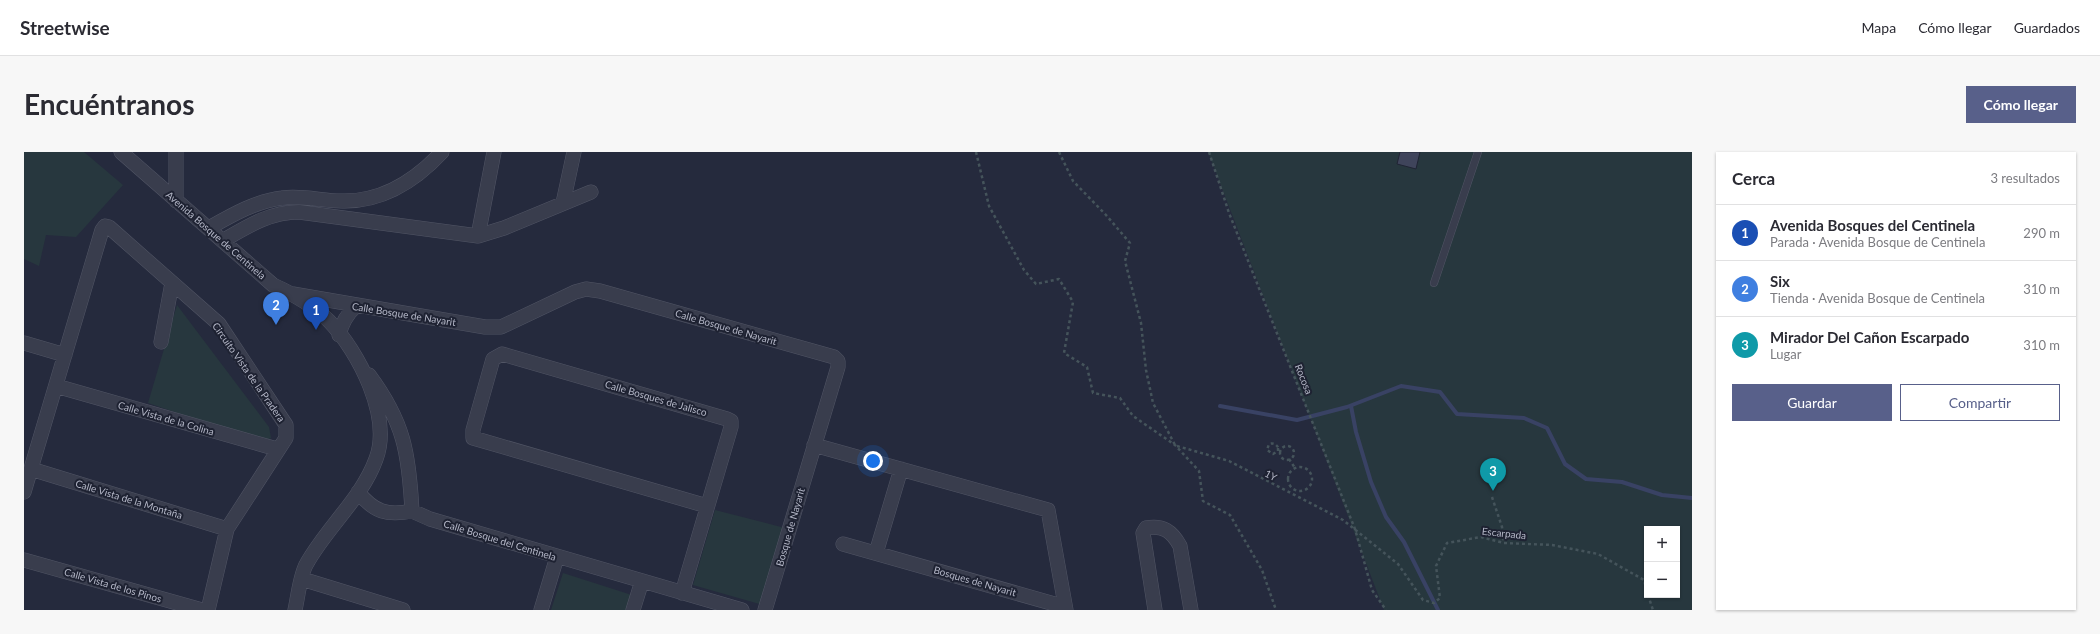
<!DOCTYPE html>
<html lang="es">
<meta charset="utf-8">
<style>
body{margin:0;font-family:Lato,sans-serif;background:#f7f7f7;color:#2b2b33}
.controls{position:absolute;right:12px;bottom:12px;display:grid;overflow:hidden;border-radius:0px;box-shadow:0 1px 3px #0004}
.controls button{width:36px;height:36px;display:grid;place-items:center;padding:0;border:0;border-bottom:1px solid #e1e1e2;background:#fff;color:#2b2b33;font:20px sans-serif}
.you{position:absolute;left:849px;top:309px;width:14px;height:14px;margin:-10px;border:3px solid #fff;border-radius:50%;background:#1a73e8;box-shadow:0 0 0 6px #1a73e833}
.badge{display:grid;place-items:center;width:26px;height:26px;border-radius:50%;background:#58608a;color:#fff;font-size:13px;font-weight:700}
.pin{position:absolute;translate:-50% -33px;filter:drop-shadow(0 1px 2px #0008)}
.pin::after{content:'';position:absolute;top:21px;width:14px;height:12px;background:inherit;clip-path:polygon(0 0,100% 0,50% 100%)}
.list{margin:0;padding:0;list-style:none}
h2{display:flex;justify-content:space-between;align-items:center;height:52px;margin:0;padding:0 16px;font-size:17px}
h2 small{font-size:13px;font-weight:400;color:#7c7c81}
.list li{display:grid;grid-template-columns:26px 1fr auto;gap:12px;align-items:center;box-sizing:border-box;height:56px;padding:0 16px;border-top:1px solid #e1e1e2}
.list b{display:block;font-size:15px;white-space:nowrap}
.list p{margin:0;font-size:13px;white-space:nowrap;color:#7c7c81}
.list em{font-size:13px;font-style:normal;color:#7c7c81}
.actions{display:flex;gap:8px;padding:12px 16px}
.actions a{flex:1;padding:9px 0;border:1px solid #58608a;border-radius:0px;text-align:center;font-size:14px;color:#58608a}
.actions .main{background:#58608a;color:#fff}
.map{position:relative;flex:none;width:1668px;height:458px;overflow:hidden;border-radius:0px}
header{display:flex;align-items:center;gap:24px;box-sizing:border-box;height:56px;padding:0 20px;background:#fff;border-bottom:1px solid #e1e1e2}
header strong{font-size:19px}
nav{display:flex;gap:22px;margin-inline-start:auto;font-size:14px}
.intro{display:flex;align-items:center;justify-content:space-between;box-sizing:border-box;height:96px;padding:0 24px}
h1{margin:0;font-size:28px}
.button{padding:10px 18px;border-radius:0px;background:#58608a;color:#fff;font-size:14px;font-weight:700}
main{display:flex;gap:24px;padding:0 24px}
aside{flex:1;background:#fff;border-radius:0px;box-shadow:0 1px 3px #0004}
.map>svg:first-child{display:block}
</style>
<header>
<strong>Streetwise</strong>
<nav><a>Mapa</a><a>Cómo llegar</a><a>Guardados</a></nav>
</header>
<div class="intro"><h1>Encuéntranos</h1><a class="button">Cómo llegar</a></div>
<main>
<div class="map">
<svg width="1668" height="458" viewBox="0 0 1668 458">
<rect width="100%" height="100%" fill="#252a3d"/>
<!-- green -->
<path fill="#27373e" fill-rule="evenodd" d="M0,0H60L99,33L52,85L22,83L15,114L0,107Z
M1184,0H1668V458H1360ZM1623,377H1653V443H1623Z
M153,153L245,275L247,286L239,290L124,251Z
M691,358L761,376L739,453L669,433Z
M539,421L611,444L606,458H527Z"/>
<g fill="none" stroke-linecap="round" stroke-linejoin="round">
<!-- stream -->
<path stroke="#394264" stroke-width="4" d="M1196,254L1273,268L1323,255L1377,234L1416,240L1433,262L1500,266L1523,276L1541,312L1562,327L1598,330L1638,343L1668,346
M1327,254L1332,280L1347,330L1362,365L1380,390L1414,458"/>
</g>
<!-- building -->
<path fill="#3f445b" stroke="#202434" d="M1376,0H1396L1392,17L1373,12Z"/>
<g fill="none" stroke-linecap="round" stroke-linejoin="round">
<!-- lane casing -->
<g stroke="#515565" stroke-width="8">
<path id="lane" d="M1410,131L1454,0"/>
</g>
<!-- street casing -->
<g stroke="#515565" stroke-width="15">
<path id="street" d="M97,0L249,133C269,142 290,154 305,169C335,200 368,265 352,307C338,346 303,375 283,411C276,422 274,445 271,458
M152,0V49
M539,51L550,0
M185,76C208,63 232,49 258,46C278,43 298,49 318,49C359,50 392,28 418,0
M454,84L470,0
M200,88C224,74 246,60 275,60L454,84L480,76L567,40
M269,142L461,175H477L551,140L562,137L576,139L810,205L814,209V215L741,458
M315,183C318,170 323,162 332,154
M137,190L148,131
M0,191L41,203
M345,223C380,270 385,301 388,359
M32,234L253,297
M790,293L1024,358L1042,458
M7,317L203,377
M0,340L78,78L81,74L85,75L195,172L262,273V286L203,377L184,458
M334,340C350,360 363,364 388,359
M388,359L406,367L718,458
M819,392L1041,455
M852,401L877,317
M0,408L178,458
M278,427L379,458
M658,441L707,275V269L703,267L478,202L469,207L449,278V286L683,354
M517,458L533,405
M609,458L618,429
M1131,458L1119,381L1122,376C1139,373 1148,379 1156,394L1167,458"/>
</g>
<!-- path -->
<path stroke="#45545b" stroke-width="2.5" stroke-dasharray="3 3" stroke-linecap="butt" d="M952,0L965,54L1000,118L1012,132L1035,127L1049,150L1040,201L1063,215L1069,241L1096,246L1109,264L1151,293L1175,319L1179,349L1206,363L1238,418L1252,458
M1035,0L1049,29L1082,63L1106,91L1101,109L1117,171L1122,218L1129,251L1151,293
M1185,0L1205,61L1331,377L1348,438L1362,458
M1256 301a7 7 0 1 1 14 0a7 7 0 1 1-14 0Z
M1153,294L1205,309L1319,368L1374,412L1399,448L1410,451L1416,446L1412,414L1423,391L1457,385L1480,391L1528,393L1574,402L1620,428L1623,440
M1254,296V299L1249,302L1243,298L1245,292C1251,290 1253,294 1256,298
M1265,307L1271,316
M1264 327a12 12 0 1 1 24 0a12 12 0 1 1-24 0Z
M1468,345L1478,375L1480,391
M1624,443L1629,458"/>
<!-- lane -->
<use href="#lane" stroke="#393d4d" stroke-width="7"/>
<!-- street -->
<use href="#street" stroke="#393d4d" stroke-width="14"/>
</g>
<g text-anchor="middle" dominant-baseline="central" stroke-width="4" stroke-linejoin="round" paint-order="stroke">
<!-- street labels -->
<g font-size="10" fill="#b5b8c8" stroke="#1e2232">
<text transform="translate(192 83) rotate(41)">Avenida Bosque de Centinela</text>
<text transform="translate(380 162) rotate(9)">Calle Bosque de Nayarit</text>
<text transform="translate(702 175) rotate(16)">Calle Bosque de Nayarit</text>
<text transform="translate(225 220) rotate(55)">Circuito Vista de la Pradera</text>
<text transform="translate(1280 227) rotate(68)">Rocosa</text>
<text transform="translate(632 246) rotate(16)">Calle Bosques de Jalisco</text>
<text transform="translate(142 266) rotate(16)">Calle Vista de la Colina</text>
<text transform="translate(1247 323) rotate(28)">1Y</text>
<text transform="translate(105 347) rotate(17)">Calle Vista de la Montaña</text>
<text transform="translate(766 375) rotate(-74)">Bosque de Nayarit</text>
<text transform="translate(1480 381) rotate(6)">Escarpada</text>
<text transform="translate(476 388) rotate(17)">Calle Bosque del Centinela</text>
<text transform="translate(951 429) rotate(16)">Bosques de Nayarit</text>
<text transform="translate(89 433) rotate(16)">Calle Vista de los Pinos</text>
</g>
</g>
</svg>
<div class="controls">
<button>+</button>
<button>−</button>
</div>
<div class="you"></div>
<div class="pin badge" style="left:292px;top:178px;background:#1a4fb4">1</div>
<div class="pin badge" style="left:252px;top:173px;background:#3f7fe0">2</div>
<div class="pin badge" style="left:1469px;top:339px;background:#0f9aa8">3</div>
</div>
<aside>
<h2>Cerca<small>3 resultados</small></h2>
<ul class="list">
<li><span class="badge" style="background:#1a4fb4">1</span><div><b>Avenida Bosques del Centinela</b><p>Parada · Avenida Bosque de Centinela</p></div><em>290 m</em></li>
<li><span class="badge" style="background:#3f7fe0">2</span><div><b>Six</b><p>Tienda · Avenida Bosque de Centinela</p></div><em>310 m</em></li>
<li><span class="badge" style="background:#0f9aa8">3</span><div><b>Mirador Del Cañon Escarpado</b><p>Lugar</p></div><em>310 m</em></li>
</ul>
<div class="actions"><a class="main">Guardar</a><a>Compartir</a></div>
</aside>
</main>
